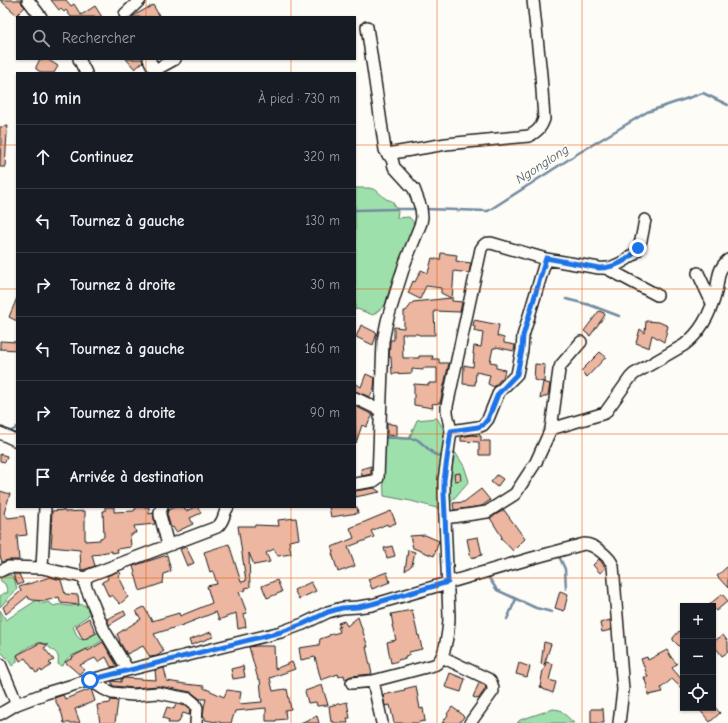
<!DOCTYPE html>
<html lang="fr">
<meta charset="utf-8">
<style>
body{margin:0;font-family:"Comic Neue",sans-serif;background:#242831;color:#f1f3f6}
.controls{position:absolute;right:12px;bottom:12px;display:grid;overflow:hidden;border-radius:0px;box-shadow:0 1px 3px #0004}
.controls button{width:36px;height:36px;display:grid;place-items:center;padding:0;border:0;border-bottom:1px solid #363941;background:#171b24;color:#f1f3f6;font:20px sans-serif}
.stop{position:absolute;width:12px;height:12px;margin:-9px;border:3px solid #1a73e8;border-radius:50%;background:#fff}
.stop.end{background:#1a73e8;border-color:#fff;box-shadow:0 1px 4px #0008}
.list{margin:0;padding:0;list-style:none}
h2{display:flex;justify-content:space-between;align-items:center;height:52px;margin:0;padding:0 16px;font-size:17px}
h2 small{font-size:13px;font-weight:400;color:#9ea1a6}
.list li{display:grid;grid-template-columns:26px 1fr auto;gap:12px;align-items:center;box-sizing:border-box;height:64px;padding:0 16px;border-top:1px solid #363941}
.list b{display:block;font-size:15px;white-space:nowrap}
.list em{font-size:13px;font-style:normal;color:#9ea1a6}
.icon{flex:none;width:22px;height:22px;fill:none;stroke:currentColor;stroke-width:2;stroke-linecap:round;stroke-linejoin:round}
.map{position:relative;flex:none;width:728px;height:723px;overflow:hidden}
.search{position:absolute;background:#171b24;box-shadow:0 1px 3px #0004;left:16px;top:16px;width:340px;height:44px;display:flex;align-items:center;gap:10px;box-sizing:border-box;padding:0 14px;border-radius:0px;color:#9ea1a6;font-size:15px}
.panel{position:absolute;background:#171b24;box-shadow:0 1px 3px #0004;left:16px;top:72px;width:340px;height:436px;border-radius:0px}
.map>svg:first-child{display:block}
</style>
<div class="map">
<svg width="728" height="723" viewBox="0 0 728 723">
<rect width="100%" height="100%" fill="#fdfcf7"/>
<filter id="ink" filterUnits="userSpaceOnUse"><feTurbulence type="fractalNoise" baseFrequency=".025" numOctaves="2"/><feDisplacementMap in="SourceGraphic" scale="8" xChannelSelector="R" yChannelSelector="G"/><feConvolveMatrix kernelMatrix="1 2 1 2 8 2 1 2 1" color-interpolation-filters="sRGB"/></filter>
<g filter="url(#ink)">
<!-- green -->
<path fill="#9ee0ab" stroke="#5d7e64" d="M355,188H369L376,190L386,199L392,201L398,211L397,218L409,217L415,224L393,277L385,305L373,315L357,309L355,310Z
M437,418L447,435L449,443L464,466L469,481L444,510L411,501L384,496L382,438L409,439L417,420Z
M10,575L14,578L17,589L0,607V596L4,593H7L8,592L5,584L1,581L0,579L2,577Z
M37,600L42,604L48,602L54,606C60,603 64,606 70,606C77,606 80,603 86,606L89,613L88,616L73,626L77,636L80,639C88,641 92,634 100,632L105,639L103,640L92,647L73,655L66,660L63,665L61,666L58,664C59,655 58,654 50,648C48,646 45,644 42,643C34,642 21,651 17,656V662L12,666L8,659L0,651V610L6,620Z
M553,709L560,710L574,723H517L520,720Z"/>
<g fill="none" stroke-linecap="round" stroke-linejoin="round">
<!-- stream -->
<path stroke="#728a9f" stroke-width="2.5" d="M425,209L488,211L577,154L647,112L703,93L728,105
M355,210L396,209H418
M566,299L590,305L619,316
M7,433L15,429L17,427
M383,437L416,439L418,440L434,454L444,458
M558,554L565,569L566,589
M487,575L497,590L536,608L552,612
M507,619L516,599"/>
</g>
<!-- building -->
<path fill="#ecb6a1" stroke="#1c1c1c" d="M0,0H21L22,4L25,7L17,15Z
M51,0H66L71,6L74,4L81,15L95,6L102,17H71L66,10L64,12L61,9L59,10Z
M153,5L160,17H132L133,16Z
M40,59H47L58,66L54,73H42L36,69V67Z
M126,59H142L143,62L135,69Z
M8,126L7,133L5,167H0L1,137H0V127Z
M441,253L457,255L456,261L471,263L469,273L454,271L452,301L462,302L460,312L434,311L435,335H419L418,334H402L403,358H419V356H433L432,359H439V363H449L440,403L432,404L433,408L414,405V384L429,385V383H437V368H423V370L412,369V373L392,374L391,357H389L390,342V340H394V327L404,328V311H406L413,302L451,298L441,293V288L426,286L420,299L408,293L413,281L415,282L421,270L428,273L432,258L440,260Z
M17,298V321L9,317Z
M599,311L604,313V314L605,315L590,336L584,331Z
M474,320L499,325L497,336L504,338V343L515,345L514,351L496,347V348H493L490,362L496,363V368L505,370L503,378L500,380L494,387L488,384L490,375L476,372L475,385L463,384L464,365L473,367L474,354H473L474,346L481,347L483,333L474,331L475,327L473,326Z
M646,321L659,322L668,326L664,342L652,335L649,348L636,343L640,329L645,333Z
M361,325L377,333L373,345L356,337Z
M0,341L17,342V350L0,349Z
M600,352L606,357L587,377L581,371Z
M535,364L545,365L544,382L534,380Z
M366,374L375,378L374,388L370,397L355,391V383L361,387Z
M543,382L550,384L548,395L540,399Z
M355,406L373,415L366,427L362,425L356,443Z
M387,423H390V424L397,425V436L387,435Z
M472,435L481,436V441H490V455H479V442L461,441V437Z
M0,454L7,456L5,462L0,461Z
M371,466V474L362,476L361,469Z
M460,473L461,480L455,481L454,474Z
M497,475L503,479L497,487L491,482Z
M374,488L380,492L355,497V491Z
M481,489L490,500L482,506L454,510L453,503L464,502Z
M0,491L10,494L4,513L8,518L24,516L27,535L17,536L19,560H8L2,562L0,556Z
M105,507H114V512L134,511L135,509H136V507H149V514L153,513L155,524L134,526L136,533H133V535H130L131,547L117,549L118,552L112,553V551L101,553V554L92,555L95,566L86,569L81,570L80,550L51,547L52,534L51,533L52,511L64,510L65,512L85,511V541L100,540V538L104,537L103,511H105Z
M175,507H184L186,511L195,507H198L201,513L190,518L193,524L176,532L173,527L171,528L167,514L168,510Z
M329,507H357L358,513L331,517Z
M504,510L525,539L513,551L501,538L502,537L490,518Z
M391,511L396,523L388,526L387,524L371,531L374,537L348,547L355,566L338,572L332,553H333L332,547L354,538L350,528Z
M296,518L299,539L289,541L291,554L278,556L274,549L266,553L270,562L254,565L249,553L250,587L245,588L246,590L239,592L247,613L244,614L246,627L238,629L236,613L219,620L216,612L183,625L154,634L164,651L157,656L150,657L143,646L127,654L119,641H120L117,634L141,619L136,611L144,607L152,621L179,613L180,616L212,603L207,586L217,584L213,571L210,572L204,552L229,544L241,582L246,581L238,526H255V525L279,526L278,520Z
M425,535L439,541L434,556L413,548L410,536Z
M478,537L482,555L471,558L467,539Z
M392,546L395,556L387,558L384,548Z
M186,547L194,563L187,566L180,549Z
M408,550L415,552L412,565L405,571Z
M167,555L171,571L164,574L163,583L140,591L133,566Z
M599,559L606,568L600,573L593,565Z
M728,566V588L717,576Z
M119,571L121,574L118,575L125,589H124L128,597L120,604L112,595L109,597L102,582L108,579L107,576Z
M387,572L390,582L372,589L368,579Z
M13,574H19L23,583L18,585Z
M50,577L61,580L65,594L78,595L79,605L61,603L59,597L45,601L32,600L31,599H29L28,596L6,614L3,607L21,591L19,587Z
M277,580L282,592L267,598L262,586Z
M311,582L316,591L299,599L294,590Z
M560,591L568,594L564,611L555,608Z
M722,594L728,601L716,611L713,607V606L710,604Z
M412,610L418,636L419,635L422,649L409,652V655L405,656L406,658L398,660V661L391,663L387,642L396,640L392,625H393L391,614Z
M124,611L126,615L109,625L107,619Z
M358,617L368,647H366L372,674L351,676L345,679L344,675L339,677L338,674L321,680L315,657L301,660L299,648L319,645L320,639L329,636V635L340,632L338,627H340L338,623L344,621L347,626Z
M89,618L96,633L83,640L76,626Z
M610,620L611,630L602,632L600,623Z
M679,631L683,634V650L673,640V638Z
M211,632L213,637L191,645L189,640Z
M723,635L728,642V652L722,656L713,644V642Z
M103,642L117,666L111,667L106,657L98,662L95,658L80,665L84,670L79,674L65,662L73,658L72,657L87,649L88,651Z
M544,642L551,644L544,665L541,664Z
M40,643L48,645L44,648L54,660L49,663L51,665L42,672L41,670L36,673L25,658L20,661L17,655Z
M256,646H274L275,669L292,662L295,669L270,678L273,691L285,689V690L287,689L291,709L285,710L286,719L276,720V721H266V708L235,711L231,723H222L216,721V722L205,720V717H203L204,707L206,699H200L191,692L159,686L133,688L114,686L112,685V681L121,682V679L123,678L156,680L155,670L164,668L167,681L185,684L204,686V688L224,697L227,690L241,692L239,704L262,702L260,679H258L249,647Z
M667,650L671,657L677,664L672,668L683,681V690L672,679L661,688L663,692L648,695L647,686L644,677H648L641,659L647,657L648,660Z
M546,662L553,664L549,680L556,682L553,693L543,689V688L540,687L543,670H544Z
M519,663L530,667L527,677L516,674Z
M243,666L245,677L233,679L231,669Z
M450,673L465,679L461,692L445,687Z
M479,683L485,685L486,687L484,691L478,699L473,697Z
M322,685L328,705L317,706L316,702L308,703L305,691Z
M416,686L420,709L423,708L425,721L419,722V723H394L390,705L385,706L383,695L405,690L404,689Z
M91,689L95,701L75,709L80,723H64L62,714L54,698L63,695L65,699Z
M111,700L118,701L115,723H100L97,705L110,703Z
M347,702L350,718H347L348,723H334L333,721L331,722L329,706Z
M176,704L186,706L189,708L190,711L189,715L183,713L178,723H168L169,720L163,718L167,707L174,709Z
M713,705L720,713L710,722L698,708H713Z
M452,707L462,714V715L464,717L459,723H442L448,715L447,714Z
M591,709H603L604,723H591Z
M317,716L319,723H300Z"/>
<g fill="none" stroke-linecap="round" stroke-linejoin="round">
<!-- minor casing -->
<g stroke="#1c1c1c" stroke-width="14">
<path id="minor" d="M28,0L41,17
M125,14L140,0
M79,59L86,73
M149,59L156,73
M155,70L175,59
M387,154L446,144L529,136C537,132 541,128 544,119L541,75L533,0
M606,268L657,295
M698,273L712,303
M355,398L380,410
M551,429L605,413L630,378L634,374L684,345C701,332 711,312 716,292C719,278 717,270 728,260
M451,431L478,427L483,425L488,419L499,392L517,374L522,350L523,336L546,259
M0,433L17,441
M355,484L374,481L378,478L383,341L387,321L405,263L421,223L422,217L421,208L414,189L394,167L392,159L385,150L367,27
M162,507L160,512V515L168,545
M445,518L487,512L515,494L517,491L536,462L551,429L559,370L561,365L581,342
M42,568L45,507
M0,571L8,567L42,568L86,578L90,575L217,527C225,521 223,513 228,507
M86,578L85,585L104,630L128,670
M442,657L488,679C492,682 493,685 493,691L470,723
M0,664L17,704
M90,680L104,689L112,693L133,695L158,693L189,699L195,704L197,708L196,723
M373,681L382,723
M352,683L373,681L434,665C435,665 439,662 439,661C446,653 449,626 449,616L444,494V480L451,431L447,413V406L481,249C484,244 485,243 491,243L546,259L599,268C603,268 608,269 612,267C620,264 635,256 639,247C642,239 643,229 645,220
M0,714L17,704L46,693L83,682L128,670L281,632L303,624L328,612L342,608L358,607L372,605L529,559L584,544C594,544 610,557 613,566L623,690L619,723"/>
</g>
<!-- minor -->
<use href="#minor" stroke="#fdfcf7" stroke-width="11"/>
</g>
</g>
<g fill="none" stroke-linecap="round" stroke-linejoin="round" filter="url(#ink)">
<!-- route -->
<path stroke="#1a73e8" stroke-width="5" d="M90,680L281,632L303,624L328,612L342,608L358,607L372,604L448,582L444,494V480L451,431L478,427L483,425L488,419L498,394L517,374L522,350L523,336L546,258L599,268C614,268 630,260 638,248"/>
</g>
<!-- grid -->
<path fill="none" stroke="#e8590c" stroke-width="1" stroke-opacity="0.55" d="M146,0V17M291,0V17M437,0V723M582,0V723M146,59V73M291,59V73M0,145H17M355,145H728M0,289H17M355,289H728M0,434H17M355,434H728M146,507V723M291,507V723M0,578H728"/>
<g text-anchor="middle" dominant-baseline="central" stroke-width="3" stroke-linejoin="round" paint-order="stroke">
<!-- water labels -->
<g font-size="13" font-style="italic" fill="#4e5c68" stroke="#fdfcf7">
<text transform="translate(542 164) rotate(-33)">Ngonglong</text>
</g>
</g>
</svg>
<div class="controls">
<button>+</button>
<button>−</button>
<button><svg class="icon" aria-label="locate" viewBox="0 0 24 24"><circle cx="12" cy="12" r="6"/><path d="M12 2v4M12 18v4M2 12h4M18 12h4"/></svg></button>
</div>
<div class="stop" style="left:90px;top:680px"></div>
<div class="stop end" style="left:638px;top:248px"></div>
<div class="search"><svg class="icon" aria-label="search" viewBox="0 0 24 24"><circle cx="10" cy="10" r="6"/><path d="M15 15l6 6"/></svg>Rechercher</div>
<section class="panel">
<h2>10 min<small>À pied · 730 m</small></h2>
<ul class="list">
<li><svg class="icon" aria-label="ahead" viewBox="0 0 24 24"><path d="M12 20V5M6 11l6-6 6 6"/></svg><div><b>Continuez</b></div><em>320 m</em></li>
<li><svg class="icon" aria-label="left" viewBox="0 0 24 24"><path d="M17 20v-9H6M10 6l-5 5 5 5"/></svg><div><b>Tournez à gauche</b></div><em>130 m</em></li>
<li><svg class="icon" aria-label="right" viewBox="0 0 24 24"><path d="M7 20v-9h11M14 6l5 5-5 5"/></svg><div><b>Tournez à droite</b></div><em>30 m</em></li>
<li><svg class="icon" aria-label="left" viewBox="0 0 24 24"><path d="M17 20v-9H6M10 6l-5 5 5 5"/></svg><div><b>Tournez à gauche</b></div><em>160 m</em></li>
<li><svg class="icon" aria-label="right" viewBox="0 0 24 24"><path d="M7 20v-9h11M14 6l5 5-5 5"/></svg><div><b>Tournez à droite</b></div><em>90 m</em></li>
<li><svg class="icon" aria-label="arrive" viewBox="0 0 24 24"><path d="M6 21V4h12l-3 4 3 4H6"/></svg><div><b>Arrivée à destination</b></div></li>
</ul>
</section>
</div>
